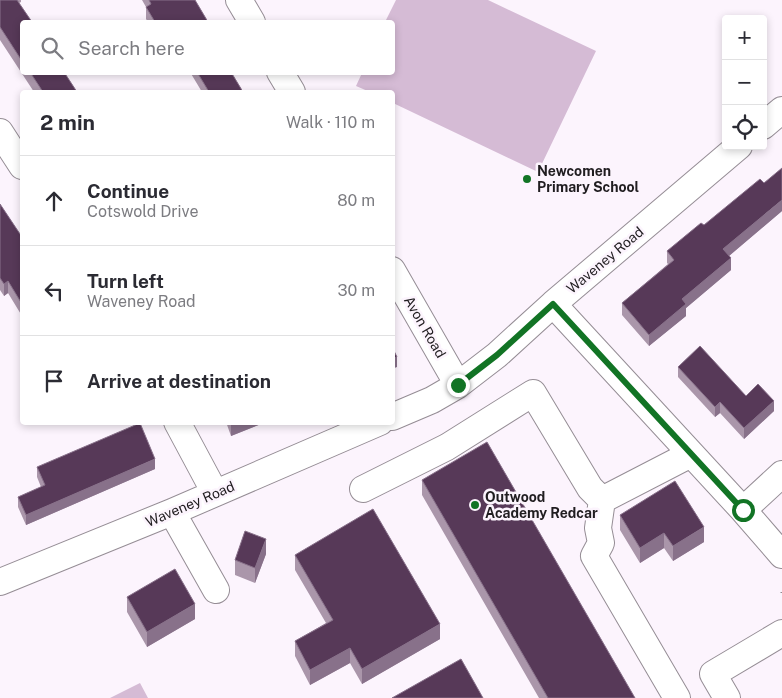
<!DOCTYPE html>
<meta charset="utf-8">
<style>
body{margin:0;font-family:"Public Sans",sans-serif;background:#f7f7f7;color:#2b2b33}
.controls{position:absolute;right:15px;top:15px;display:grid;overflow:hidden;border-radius:5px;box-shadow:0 2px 8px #0003}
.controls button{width:45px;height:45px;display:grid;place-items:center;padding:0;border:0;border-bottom:1px solid #e1e1e2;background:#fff;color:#2b2b33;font:25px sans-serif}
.stop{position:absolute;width:15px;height:15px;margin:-11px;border:4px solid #127425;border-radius:50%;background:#fff}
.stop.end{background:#127425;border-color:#fff;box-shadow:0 1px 5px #0008}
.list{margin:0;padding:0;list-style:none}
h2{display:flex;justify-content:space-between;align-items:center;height:65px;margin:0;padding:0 20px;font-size:21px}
h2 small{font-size:16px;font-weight:400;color:#7c7c81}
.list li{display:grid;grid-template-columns:32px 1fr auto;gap:15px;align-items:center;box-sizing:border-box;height:90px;padding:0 20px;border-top:1px solid #e1e1e2}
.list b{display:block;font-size:19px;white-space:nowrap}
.list p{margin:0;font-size:16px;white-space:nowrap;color:#7c7c81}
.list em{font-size:16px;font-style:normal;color:#7c7c81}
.icon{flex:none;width:28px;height:28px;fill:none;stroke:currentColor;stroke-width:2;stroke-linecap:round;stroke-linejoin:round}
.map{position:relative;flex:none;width:782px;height:698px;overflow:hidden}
.search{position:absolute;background:#fff;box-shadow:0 2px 8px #0003;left:20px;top:20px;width:375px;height:55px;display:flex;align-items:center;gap:12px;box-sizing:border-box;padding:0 18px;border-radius:5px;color:#7c7c81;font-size:19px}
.panel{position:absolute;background:#fff;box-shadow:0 2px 8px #0003;left:20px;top:90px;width:375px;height:335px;border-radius:5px}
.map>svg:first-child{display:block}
</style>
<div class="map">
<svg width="782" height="698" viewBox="0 0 782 698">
<rect width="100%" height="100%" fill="#fcf4fd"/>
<!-- green -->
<path fill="#d5bbd5" d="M396,0H488L596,51L538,172L393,103L392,92H370L356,86L362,73L392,72V22H385Z
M140,683L148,698H110Z"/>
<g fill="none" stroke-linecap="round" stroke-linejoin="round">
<!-- minor casing -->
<g stroke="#958d95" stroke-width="28">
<path id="minor" d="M239,0L252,22
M280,72L292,92
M763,126L782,110
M0,132L22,166
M392,270L458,385
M553,304L743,510L782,555
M392,417L432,400L458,385L497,355L553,304L739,146
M177,422L215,493
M363,489L447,447L533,393L590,488L602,500L691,454
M602,500L598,528L601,543L594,556L677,698
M743,510L782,474
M172,512L216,590
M0,582L172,512L380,422
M727,698L713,674L782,633"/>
</g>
<!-- path -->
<path stroke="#908b91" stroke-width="3" stroke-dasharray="1 4" stroke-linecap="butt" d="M782,593V592"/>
<!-- minor -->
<use href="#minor" stroke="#fff" stroke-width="26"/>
</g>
<!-- wall -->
<path fill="#aa96aa" d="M0,0H21V2L19,3L22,22V72H64L77,92H34L0,40Z
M142,0H195L208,22H148L146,19V7Z
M190,72H231L243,92H202Z
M0,204L22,237V316L8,293L4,296L0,290Z
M782,211L729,256L731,270L686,308V316L649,346L622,315V303L668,264L667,263V251L704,225Z
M678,367L746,396L774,411L744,439L720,413L715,417L678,377Z
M226,422H261V424L231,436Z
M37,467L155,469L26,525L18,507V497L41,487L37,477Z
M422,480L635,698H539L422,495Z
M620,515L704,542L673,561L664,548L640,563L620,530Z
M266,554L255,583L235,575V560Z
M295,555L440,639L362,684L350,663L310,685L295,656V641L326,623L295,570Z
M127,597L195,619L147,647L127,612Z"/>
<!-- shaded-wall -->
<path fill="#88718a" d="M782,200V211L723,261V249Z
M731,258V270L686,308V316L649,346V335L682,299Z
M8,281V293L4,296V284Z
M397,357V367L392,369V359Z
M774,401V411L744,439V428Z
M720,402V413L715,417V407Z
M238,422H261V424L231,436V425Z
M155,459V469L26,525V515Z
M704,527V542L673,561V546Z
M664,533V548L640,563V548Z
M266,539V554L255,583V568Z
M195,604V619L147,647V632Z
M440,624V639L362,684V669Z
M350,648V663L310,685V670Z"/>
<!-- building -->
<path fill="#573958" stroke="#88718a" d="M0,0H17L32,22H22V61L0,27Z
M149,0H195L208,22H155L146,7L151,4Z
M30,72H64L77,92H43Z
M197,72H231L243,92H209Z
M782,168V200L723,249L731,258L682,299L686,304L649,335L622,303L674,260L667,251L701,223L704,225L760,179L764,183Z
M0,204L22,237V304L8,281L4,284L0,278Z
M700,346L746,396L758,384L774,401L744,428L720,402L715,407L678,367Z
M392,347L397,357L392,359Z
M230,422H238L231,425Z
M140,423L155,459L26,515L18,497L45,485L37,467Z
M487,442L635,698H548L422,480Z
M675,481L704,527L673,546L664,533L640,548L620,515Z
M373,509L440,624L362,669L350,648L310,670L295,641L333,620L295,555Z
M245,531L266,539L255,568L235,560Z
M175,569L195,604L147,632L127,597Z
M461,659L483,698H392Z"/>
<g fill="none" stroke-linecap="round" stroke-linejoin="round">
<!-- route -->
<path stroke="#127425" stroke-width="6" d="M458,385L497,355L553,304L743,510"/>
</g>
<!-- markers -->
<g fill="#127425" stroke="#fcf4fd" stroke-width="2">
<circle cx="527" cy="179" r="5"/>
<circle cx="475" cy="505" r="5"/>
</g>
<g text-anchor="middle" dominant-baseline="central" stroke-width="5" stroke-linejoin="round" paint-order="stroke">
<!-- poi labels -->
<g font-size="14" font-weight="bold" fill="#201d20" stroke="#fcf4fd" text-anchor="start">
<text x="537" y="171">Newcomen<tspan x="537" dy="16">Primary School</tspan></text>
<text x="485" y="497">Outwood<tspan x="485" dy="16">Academy Redcar</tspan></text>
</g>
<!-- street labels -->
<g font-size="14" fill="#201d20" stroke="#fcf4fd">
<text transform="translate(605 260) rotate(-40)">Waveney Road</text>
<text transform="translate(425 327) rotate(60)">Avon Road</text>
<text transform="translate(190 504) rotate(-23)">Waveney Road</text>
</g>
</g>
</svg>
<div class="controls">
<button>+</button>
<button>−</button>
<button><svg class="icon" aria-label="locate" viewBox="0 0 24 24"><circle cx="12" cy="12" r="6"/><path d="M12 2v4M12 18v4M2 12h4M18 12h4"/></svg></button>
</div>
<div class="stop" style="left:743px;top:510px"></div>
<div class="stop end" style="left:458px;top:385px"></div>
<div class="search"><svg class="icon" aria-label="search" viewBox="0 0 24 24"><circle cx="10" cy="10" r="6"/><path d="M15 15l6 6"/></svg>Search here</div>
<section class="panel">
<h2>2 min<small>Walk · 110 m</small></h2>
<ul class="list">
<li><svg class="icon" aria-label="ahead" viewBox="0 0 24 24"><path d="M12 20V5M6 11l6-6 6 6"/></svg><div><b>Continue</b><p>Cotswold Drive</p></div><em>80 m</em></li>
<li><svg class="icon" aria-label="left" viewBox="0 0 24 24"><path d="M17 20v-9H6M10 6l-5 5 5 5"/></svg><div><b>Turn left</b><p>Waveney Road</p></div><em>30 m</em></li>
<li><svg class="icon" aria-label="arrive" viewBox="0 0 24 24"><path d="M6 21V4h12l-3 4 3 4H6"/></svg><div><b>Arrive at destination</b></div></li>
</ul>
</section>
</div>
